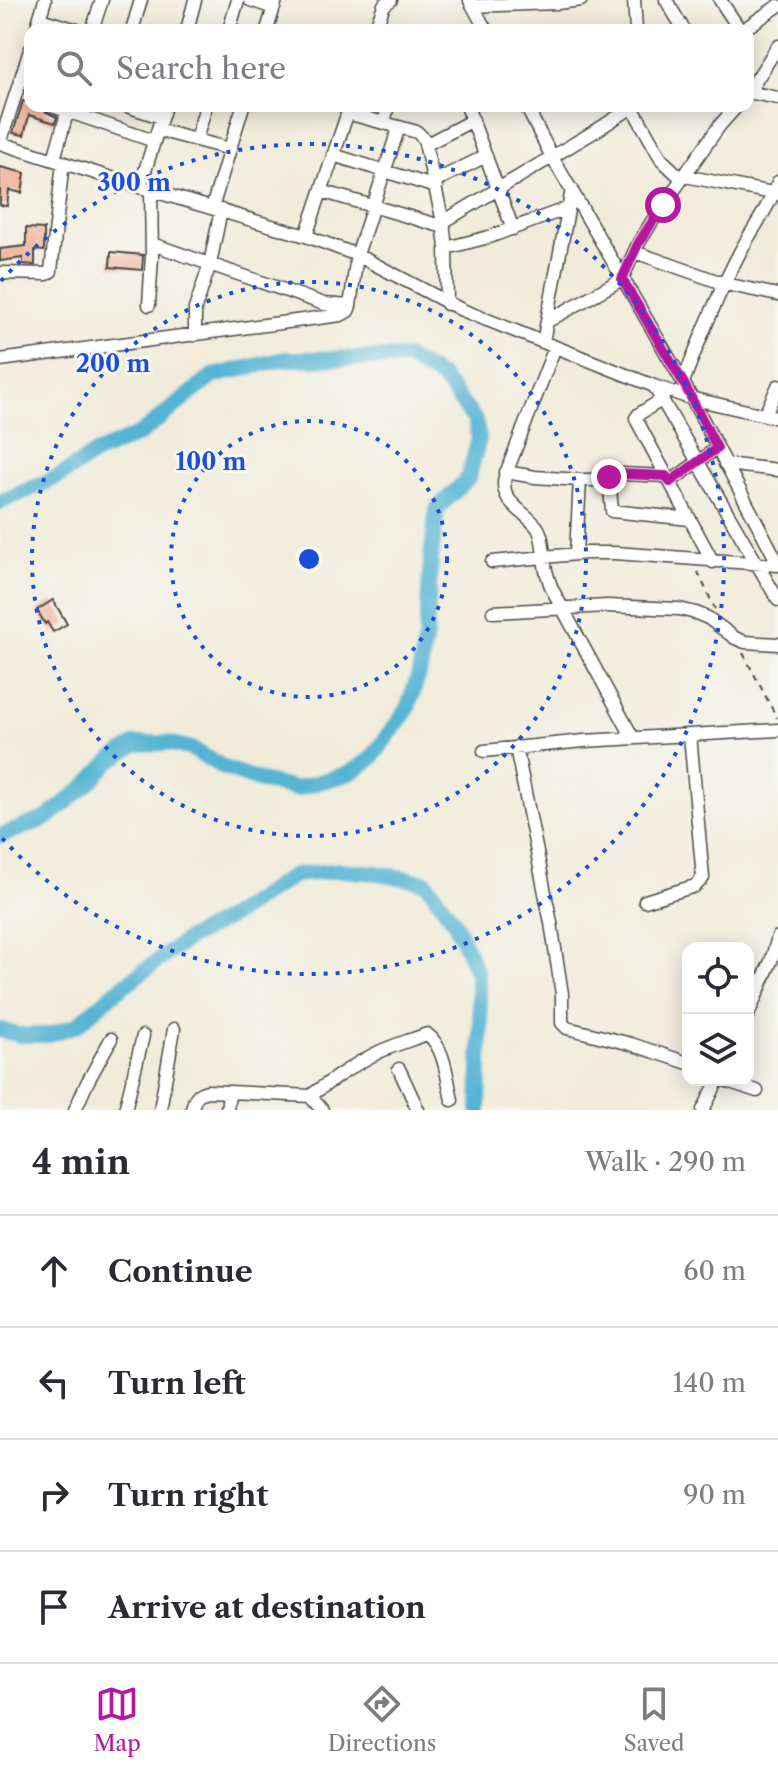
<!DOCTYPE html>
<meta charset="utf-8">
<style>
body{margin:0;font-family:"Libre Caslon Text",serif;background:#f2f2f3;color:#2b2b33}
.controls{position:absolute;right:24px;bottom:24px;display:grid;overflow:hidden;border-radius:16px;box-shadow:0 4px 20px #0003}
.controls button{width:72px;height:72px;display:grid;place-items:center;padding:0;border:0;border-bottom:2px solid #e1e1e2;background:#fff;color:#2b2b33;font:40px sans-serif}
.stop{position:absolute;width:24px;height:24px;margin:-18px;border:6px solid #b5179e;border-radius:50%;background:#fff}
.stop.end{background:#b5179e;border-color:#fff;box-shadow:0 2px 8px #0008}
.list{margin:0;padding:0;list-style:none}
h2{display:flex;justify-content:space-between;align-items:center;height:104px;margin:0;padding:0 32px;font-size:34px}
h2 small{font-size:26px;font-weight:400;color:#7c7c81}
.list li{display:grid;grid-template-columns:52px 1fr auto;gap:24px;align-items:center;box-sizing:border-box;height:112px;padding:0 32px;border-top:2px solid #e1e1e2}
.list b{display:block;font-size:30px;white-space:nowrap}
.list em{font-size:26px;font-style:normal;color:#7c7c81}
.icon{flex:none;width:44px;height:44px;fill:none;stroke:currentColor;stroke-width:2;stroke-linecap:round;stroke-linejoin:round}
.map{position:relative;flex:none;width:778px;height:1110px;overflow:hidden}
.search{position:absolute;background:#fff;box-shadow:0 4px 20px #0003;left:24px;right:24px;top:24px;height:88px;display:flex;align-items:center;gap:20px;box-sizing:border-box;padding:0 28px;border-radius:16px;color:#7c7c81;font-size:30px}
.sheet{height:552px;background:#fff}
nav{display:flex;justify-content:space-around;align-items:center;box-sizing:border-box;height:112px;border-top:2px solid #e1e1e2;background:#fff;font-size:22px;color:#7c7c81}
nav a{display:grid;justify-items:center;gap:4px}
nav .on{color:#b5179e}
.map>svg:first-child{display:block}
</style>
<div class="map">
<svg width="778" height="1110" viewBox="0 0 778 1110">
<rect width="100%" height="100%" fill="#f6f6f2"/>
<filter id="ink" filterUnits="userSpaceOnUse"><feTurbulence type="fractalNoise" baseFrequency=".0125" numOctaves="2"/><feDisplacementMap in="SourceGraphic" scale="16" xChannelSelector="R" yChannelSelector="G"/><feConvolveMatrix kernelMatrix="1 2 1 2 8 2 1 2 1" color-interpolation-filters="sRGB"/></filter>
<filter id="wash" filterUnits="userSpaceOnUse"><feTurbulence type="fractalNoise" baseFrequency=".006" numOctaves="4" result="noise"/><feDisplacementMap in="SourceGraphic" scale="32" xChannelSelector="R" yChannelSelector="G"/><feGaussianBlur stdDeviation="1.8" result="paint"/><feColorMatrix in="noise" values="0 0 0 0 0 0 0 0 0 0 0 0 0 0 0 0 0 1.4 0 .05"/><feComposite in="paint" operator="in"/></filter>
<g filter="url(#wash)">
<rect width="100%" height="100%" fill="#f1ecda"/>
<g fill="none" stroke-linecap="round" stroke-linejoin="round">
<!-- river -->
<path stroke="#55b4d3" stroke-width="16" d="M0,502L58,477L96,453L140,434L213,376L284,359L407,358L442,378L475,420L479,439L468,478L437,509L431,558L426,636L420,670L407,710L371,759L350,773L295,789L261,781L224,768L192,749L167,743L136,744L111,760L87,785L47,818L0,836
M0,1030L19,1035H48L77,1025L115,992L186,940L232,916L294,875L340,870L377,873L426,882L454,921L477,973L481,1026L479,1110"/>
</g>
<g id="blocks">
<!-- building -->
<path fill="#f1a282" d="M23,101L30,102V106L43,107L46,112L57,117L55,123L29,115L24,135L13,133Z
M0,167L25,173L22,193L9,190L7,206L0,205Z
M26,228L44,229V251L35,250V265L23,264V258L0,261V249L26,246Z
M111,252L143,255L142,270L110,267Z
M53,600L67,624L53,632L47,622L45,624L37,610Z"/>
</g>
</g>
<g filter="url(#ink)">
<use href="#blocks" fill-opacity="0" stroke="#494845" stroke-width="2"/>
<g fill="none" stroke-linecap="round" stroke-linejoin="round">
<!-- minor casing -->
<g stroke="#494845" stroke-width="15">
<path id="minor" d="M250,0L274,8
M634,0L636,30
M666,0L684,30
M720,0L740,30
M470,1L486,30
M557,3L581,0
M473,6L557,3V0
M40,19L77,30
M36,30L45,0
M92,30L102,0
M132,30L141,0
M187,30L195,0
M229,30L238,0
M267,30L276,0
M375,30L384,5L391,0
M743,30L778,6
M30,50L0,143L140,187L306,236L357,255L462,310L654,386L690,398L778,418
M748,92L778,98
M748,93L778,46
M52,106L154,141
M127,106L161,117
M467,106L513,229
M526,106L552,157L683,382L778,563
M632,107L662,160L682,179
M347,113L384,123
M399,127L417,132L424,139L443,222
M158,130L230,149
M196,140L206,106
M427,144L473,120
M333,155L436,187
M54,159L69,106
M685,176L778,194
M435,181L486,156
M140,187L165,106
M321,191L444,227
M212,208L243,106
M306,236L350,106
M152,244L324,304L350,306
M446,248L489,237L568,208
M635,252L725,284L778,295
M0,273L47,274L51,271L63,162
M447,304L446,248L443,222L597,130L634,106
M149,305L152,256L151,191
M548,321L622,279L638,244L653,220L720,125L737,106
M195,335V309L210,264L221,210
M543,342L572,189
M555,347L505,476C499,503 523,509 537,527C544,537 543,553 545,565C546,573 549,581 552,589L633,738
M0,360L341,315L348,311L350,306L357,255L399,127L384,123L388,106
M683,382C700,338 718,294 740,252C753,228 769,208 778,182
M654,386L778,600
M663,399L639,414L636,418L637,421L713,562
M765,415L778,386
M725,464L778,470
M506,472L535,477L580,480H600L622,474L666,476
M609,477L612,511L690,519
M670,482L717,448
M576,553L580,480
M492,562L587,553H615L778,565
M493,612L607,606L679,609L696,613L708,618L735,638L745,642L778,644
M516,747L551,923L562,994V1023L567,1028L631,1044L688,1063
M484,751L584,741L778,730
M645,901L695,886L703,878L690,735
M748,1015L771,961L778,937
M399,1069L418,1110
M724,1080L757,1091
M310,1096C332,1080 354,1064 379,1052C394,1045 411,1040 427,1034C445,1047 447,1079 452,1100
M75,1110L87,1083L111,1039
M125,1110L143,1036
M160,1110L174,1029
M192,1110C194,1099 196,1093 208,1091L310,1096L322,1110
M227,1110L229,1093
M703,1110L718,1080"/>
</g>
<!-- path -->
<path stroke="#494845" stroke-width="2" stroke-dasharray="6 6" stroke-linecap="butt" d="M698,572L715,609
M743,653L777,718"/>
<!-- minor -->
<use href="#minor" stroke="#fff" stroke-width="12"/>
</g>
</g>
<g fill="none" stroke-linecap="round" stroke-linejoin="round" filter="url(#ink)">
<!-- route -->
<path stroke="#b5179e" stroke-width="10" d="M609,477L622,474L666,476L670,482L717,448L683,382L622,279L638,244L663,205"/>
</g>
<!-- distance rings -->
<g fill="none" stroke="#1d4ed8" stroke-width="4" stroke-dasharray="4 8">
<circle cx="309" cy="559" r="138"/>
<circle cx="309" cy="559" r="277"/>
<path d="M1 281A415 415 0 1 1 1 837"/>
</g>
<circle cx="309" cy="559" r="12" fill="#1d4ed8" stroke="#f6f6f2" stroke-width="4"/>
<g font-size="24" text-anchor="middle" font-weight="bold" fill="#1d4ed8" stroke="#f6f6f2" stroke-width="6" stroke-linejoin="round" paint-order="stroke">
<text x="134" y="191">300 m</text>
<text x="113" y="372">200 m</text>
<text x="211" y="470">100 m</text>
</g>
</svg>
<div class="controls">
<button><svg class="icon" aria-label="locate" viewBox="0 0 24 24"><circle cx="12" cy="12" r="6"/><path d="M12 2v4M12 18v4M2 12h4M18 12h4"/></svg></button>
<button><svg class="icon" aria-label="layers" viewBox="0 0 24 24"><path d="M12 4l9 5-9 5-9-5zM3 14l9 5 9-5"/></svg></button>
</div>
<div class="stop" style="left:663px;top:205px"></div>
<div class="stop end" style="left:609px;top:477px"></div>
<div class="search"><svg class="icon" aria-label="search" viewBox="0 0 24 24"><circle cx="10" cy="10" r="6"/><path d="M15 15l6 6"/></svg>Search here</div>
</div>
<section class="sheet">
<h2>4 min<small>Walk · 290 m</small></h2>
<ul class="list">
<li><svg class="icon" aria-label="ahead" viewBox="0 0 24 24"><path d="M12 20V5M6 11l6-6 6 6"/></svg><div><b>Continue</b></div><em>60 m</em></li>
<li><svg class="icon" aria-label="left" viewBox="0 0 24 24"><path d="M17 20v-9H6M10 6l-5 5 5 5"/></svg><div><b>Turn left</b></div><em>140 m</em></li>
<li><svg class="icon" aria-label="right" viewBox="0 0 24 24"><path d="M7 20v-9h11M14 6l5 5-5 5"/></svg><div><b>Turn right</b></div><em>90 m</em></li>
<li><svg class="icon" aria-label="arrive" viewBox="0 0 24 24"><path d="M6 21V4h12l-3 4 3 4H6"/></svg><div><b>Arrive at destination</b></div></li>
</ul>
</section>
<nav>
<a class="on"><svg class="icon" aria-label="map" viewBox="0 0 24 24"><path d="M3 6l6-2 6 2 6-2v14l-6 2-6-2-6 2zM9 4v14M15 6v14"/></svg>Map</a>
<a><svg class="icon" aria-label="directions" viewBox="0 0 24 24"><path d="M12 3l9 9-9 9-9-9zM9 14v-3h6M13 9l2 2-2 2"/></svg>Directions</a>
<a><svg class="icon" aria-label="saved" viewBox="0 0 24 24"><path d="M7 4h10v16l-5-4-5 4z"/></svg>Saved</a>
</nav>
